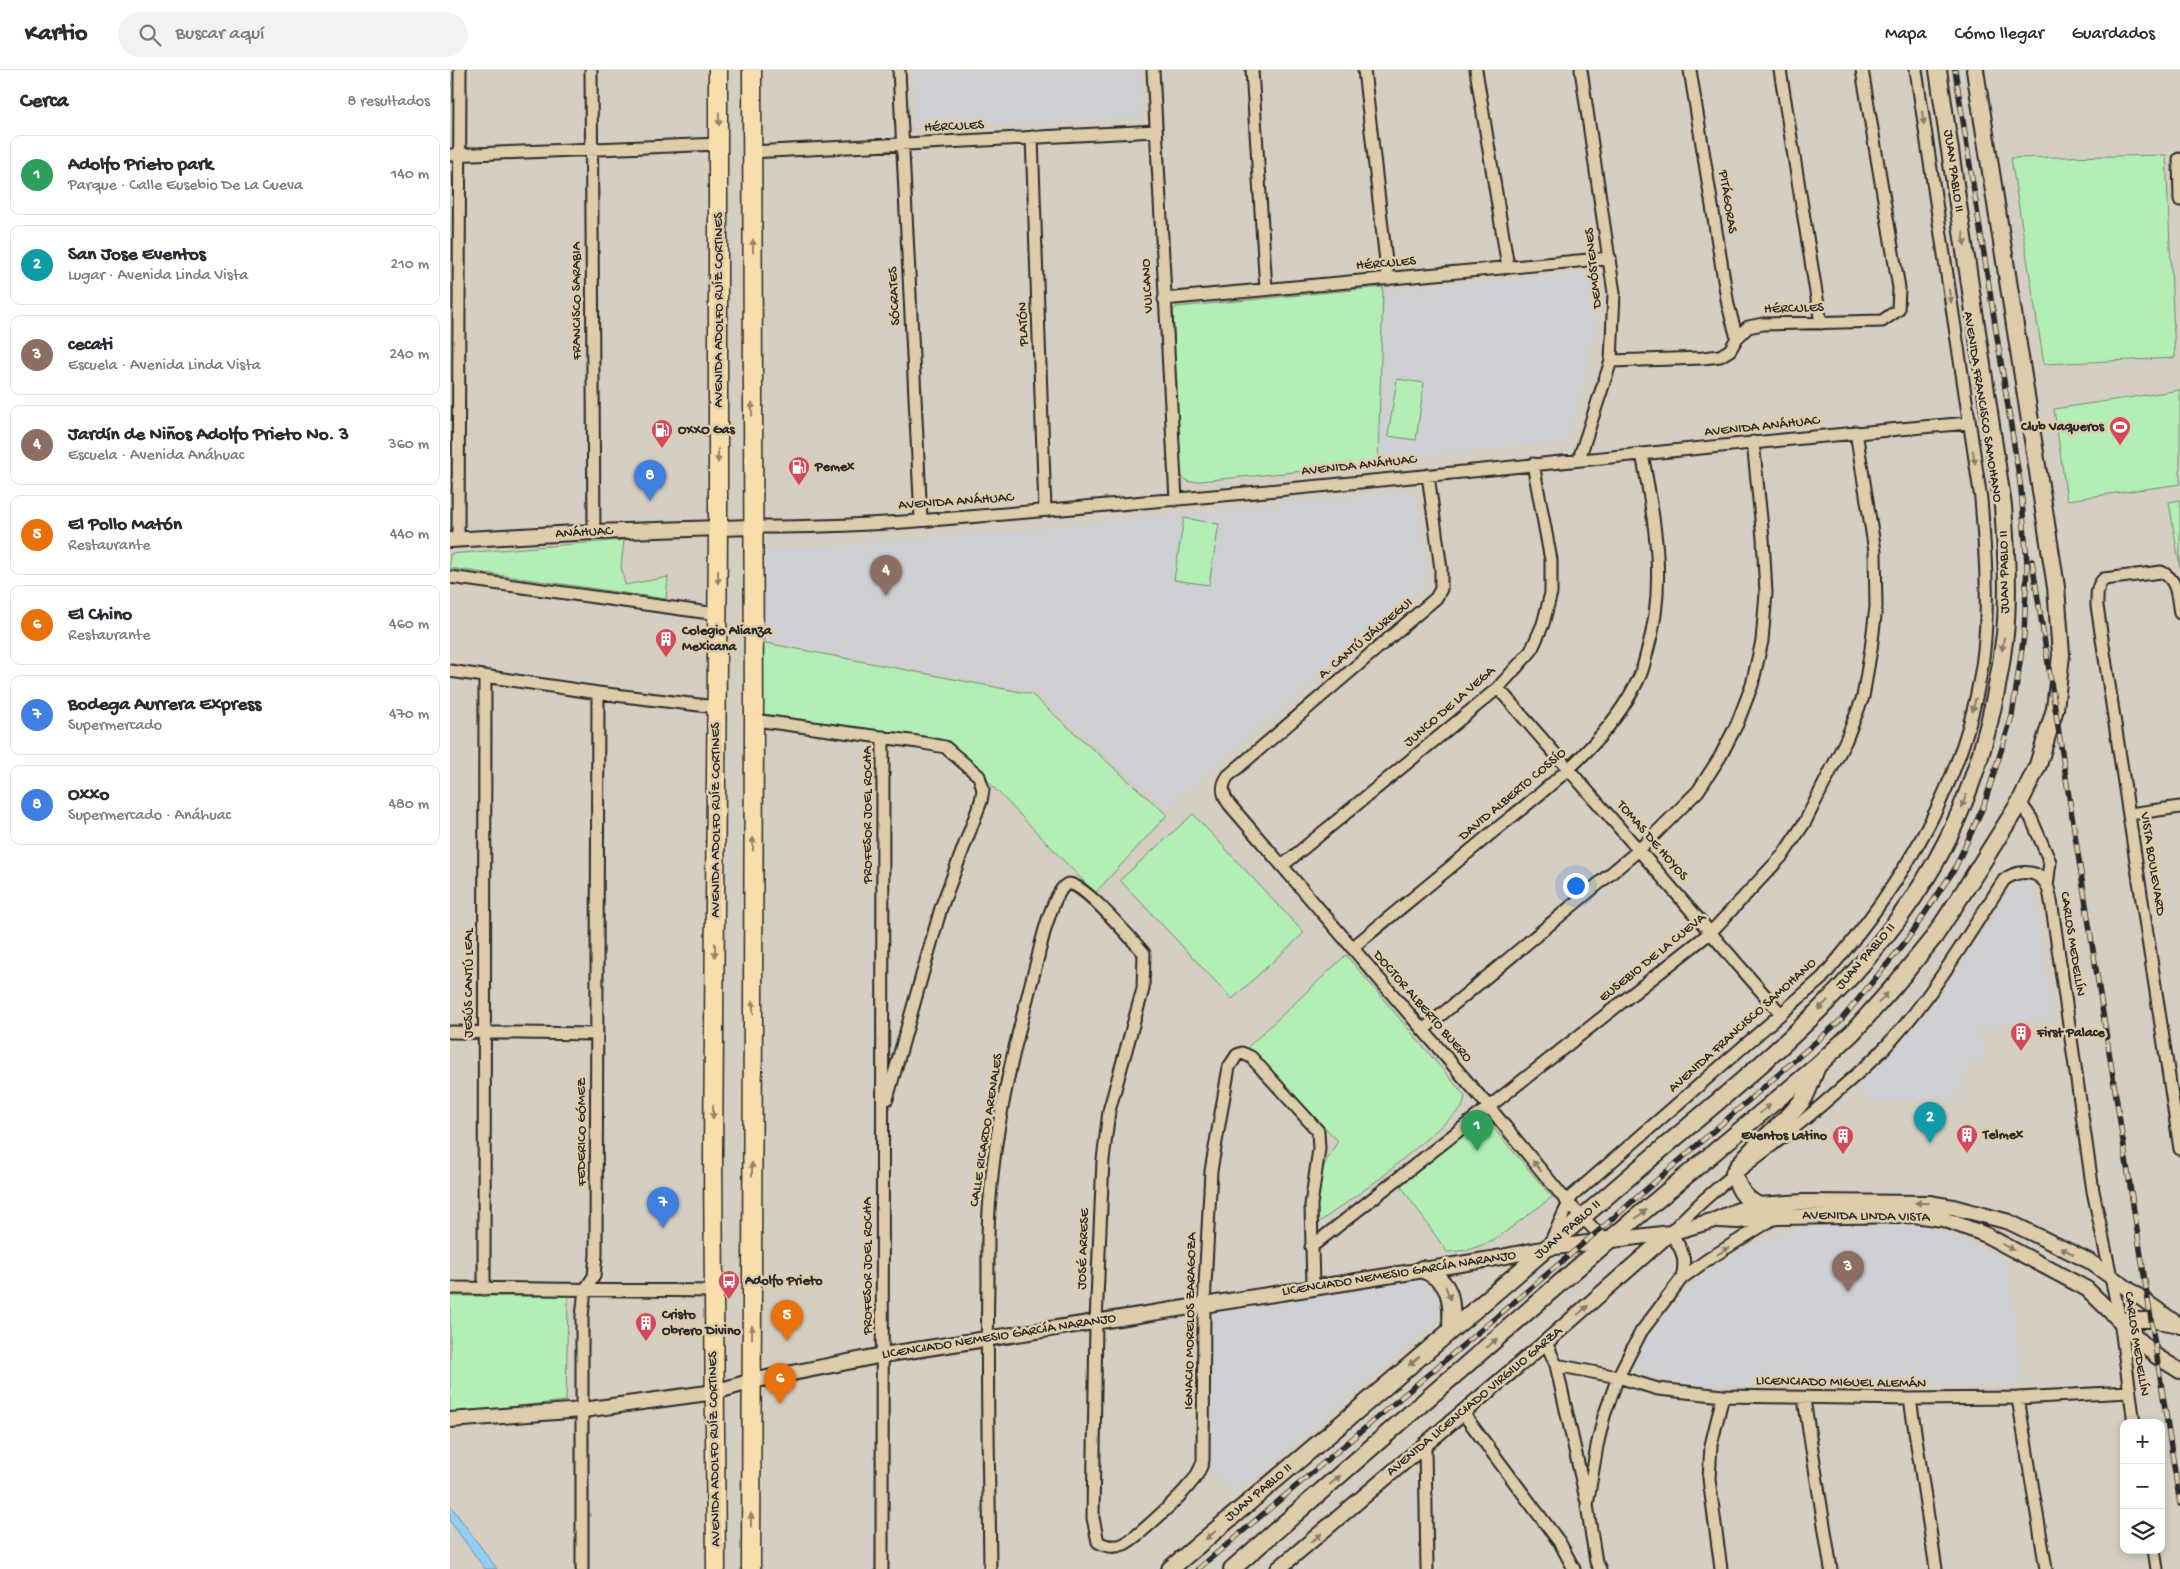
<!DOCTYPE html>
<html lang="es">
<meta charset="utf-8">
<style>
body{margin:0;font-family:"Gochi Hand",sans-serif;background:#f2f2f3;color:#2b2b33}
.controls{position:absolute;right:15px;bottom:15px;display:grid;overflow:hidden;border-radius:10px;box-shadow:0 2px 8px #0003}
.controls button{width:45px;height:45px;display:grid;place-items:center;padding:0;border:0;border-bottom:1px solid #e1e1e2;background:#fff;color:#2b2b33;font:25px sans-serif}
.you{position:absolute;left:1125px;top:815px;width:18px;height:18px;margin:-12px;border:4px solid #fff;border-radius:50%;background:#1a73e8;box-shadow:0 0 0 8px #1a73e833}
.badge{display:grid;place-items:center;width:32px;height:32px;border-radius:50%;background:#d1495b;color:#fff;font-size:16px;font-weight:700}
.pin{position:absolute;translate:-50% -41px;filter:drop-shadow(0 1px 2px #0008)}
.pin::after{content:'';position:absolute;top:26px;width:18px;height:15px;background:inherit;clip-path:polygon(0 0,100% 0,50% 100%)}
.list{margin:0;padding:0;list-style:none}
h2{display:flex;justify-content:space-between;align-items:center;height:65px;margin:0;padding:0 20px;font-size:21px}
h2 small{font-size:16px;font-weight:400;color:#7c7c81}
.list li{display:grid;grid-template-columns:32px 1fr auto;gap:15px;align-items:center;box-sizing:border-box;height:80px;margin:0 10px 10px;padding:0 10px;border:1px solid #e1e1e2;border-radius:10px}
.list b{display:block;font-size:19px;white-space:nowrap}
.list p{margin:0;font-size:16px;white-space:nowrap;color:#7c7c81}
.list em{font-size:16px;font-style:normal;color:#7c7c81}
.icon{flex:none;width:28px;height:28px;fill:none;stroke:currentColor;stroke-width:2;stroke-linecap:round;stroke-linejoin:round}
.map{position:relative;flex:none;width:1730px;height:1499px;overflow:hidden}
header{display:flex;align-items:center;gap:30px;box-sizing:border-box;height:70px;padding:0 25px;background:#fff;border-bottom:1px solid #e1e1e2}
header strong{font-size:24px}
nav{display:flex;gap:28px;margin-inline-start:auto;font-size:18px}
.search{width:350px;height:45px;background:#f2f2f3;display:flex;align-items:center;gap:12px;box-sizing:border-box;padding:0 18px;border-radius:28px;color:#7c7c81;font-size:19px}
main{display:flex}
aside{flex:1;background:#fff}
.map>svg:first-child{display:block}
</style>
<header>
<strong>Kartio</strong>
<div class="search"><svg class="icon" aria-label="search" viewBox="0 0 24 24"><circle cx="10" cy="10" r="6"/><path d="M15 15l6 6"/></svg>Buscar aquí</div>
<nav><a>Mapa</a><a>Cómo llegar</a><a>Guardados</a></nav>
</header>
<main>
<aside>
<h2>Cerca<small>8 resultados</small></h2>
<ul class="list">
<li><span class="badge" style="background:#2e9e5b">1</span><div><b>Adolfo Prieto park</b><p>Parque · Calle Eusebio De La Cueva</p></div><em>140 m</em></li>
<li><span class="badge" style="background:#0f9aa8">2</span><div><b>San Jose Eventos</b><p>Lugar · Avenida Linda Vista</p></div><em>210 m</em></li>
<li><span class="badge" style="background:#8d6e63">3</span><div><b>cecati</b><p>Escuela · Avenida Linda Vista</p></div><em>240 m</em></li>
<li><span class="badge" style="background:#8d6e63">4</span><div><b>Jardín de Niños Adolfo Prieto No. 3</b><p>Escuela · Avenida Anáhuac</p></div><em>360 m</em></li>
<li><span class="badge" style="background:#e8710a">5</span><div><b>El Pollo Matón</b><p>Restaurante</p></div><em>440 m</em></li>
<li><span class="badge" style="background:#e8710a">6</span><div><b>El Chino</b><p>Restaurante</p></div><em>460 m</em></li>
<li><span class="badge" style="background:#3f7fe0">7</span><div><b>Bodega Aurrera Express</b><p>Supermercado</p></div><em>470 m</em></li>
<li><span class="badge" style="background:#3f7fe0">8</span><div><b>Oxxo</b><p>Supermercado · Anáhuac</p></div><em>480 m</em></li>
</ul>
</aside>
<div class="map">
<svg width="1730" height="1499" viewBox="0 0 1730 1499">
<rect width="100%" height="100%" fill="#d5cec2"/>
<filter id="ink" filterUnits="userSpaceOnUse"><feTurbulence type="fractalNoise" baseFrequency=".02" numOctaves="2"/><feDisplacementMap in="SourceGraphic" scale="10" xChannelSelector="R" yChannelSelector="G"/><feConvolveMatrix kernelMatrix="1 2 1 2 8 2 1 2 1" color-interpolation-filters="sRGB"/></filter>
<g filter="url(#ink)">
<!-- built -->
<path fill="#cfd0d3" d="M463,0H689L692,47L466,59Z
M1145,202L1149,231L1145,269L1139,270L1137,284L1141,287L1119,365L1114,372L928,390L932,221Z
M958,421L966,426L977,505L973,516L716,738L584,622L315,571V481L567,461Z
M1565,812L1583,814L1602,946L1528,958L1534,983L1529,995L1520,992L1505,1027L1423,1032L1405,1015L1439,985L1492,925Z
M1364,1152L1472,1153L1557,1190L1573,1314L1238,1316L1201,1305L1185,1295L1188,1276L1220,1238L1250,1206L1289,1181Z
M971,1210L981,1214L989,1230L990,1243L986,1252L785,1424L760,1399V1244Z"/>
<!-- green -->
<path fill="#b3efb5" stroke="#6f8d70" d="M1716,85L1725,288L1594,294L1561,88Z
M933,217L928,394L739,412L730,405L723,240L727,237Z
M947,309L974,313L966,370L938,366Z
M1730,320V414L1617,430L1604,339Z
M1730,430V497L1719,432Z
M734,448L769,454L759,515L724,510Z
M174,470L171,496L175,515L218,507L216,529L0,498V484Z
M311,572L581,624L717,745L645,823L502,674L436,661L306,643L313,601Z
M743,744L854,863L782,929L670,810Z
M896,885L1015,1026L1012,1038L932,1107L868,1153L864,1150C864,1115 870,1100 888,1071L798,977Z
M1033,1046L1102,1127L1043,1171L1018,1180L997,1182L951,1116Z
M0,1226H118L116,1331L0,1343Z"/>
<!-- water -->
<path fill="#91d0f2" stroke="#688ea2" d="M0,1435L47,1499H35L0,1451Z"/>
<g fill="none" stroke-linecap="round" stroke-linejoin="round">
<!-- minor casing -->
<g stroke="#2b2b2b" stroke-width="15">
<path id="minor" d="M141,0L144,462
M449,0L471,450
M703,0L726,430
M802,0L816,219
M914,0L938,209
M1026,0L1058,197
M1240,0L1278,235L1287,268
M1330,0L1371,253
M582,67L595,440
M303,82L706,61
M0,85L269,74
M1729,89L1730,130
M714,229L1160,188
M1161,291L1253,288L1270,286L1280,280L1287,268L1298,257L1313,254L1432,251L1448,240L1449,218L1412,0
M1129,389L1161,291L1164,223L1131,0
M978,405L991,499V519L986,528L778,706C771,716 772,724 779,734L1039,1037L1118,1133L1157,1172
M302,457C420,458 539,445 657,435C945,412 1231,377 1519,353
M8,469L10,0
M0,507L267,544
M1730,543C1727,527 1728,509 1711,502L1654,509C1646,516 1647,526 1647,536L1730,1079
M0,601L148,623L266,637
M1048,618L1331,944
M304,650L468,672L495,677L529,706L533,720L531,731L491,838L437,1029
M1570,732L1581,748L1600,792L1597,816
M1680,744L1730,737
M832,796L1048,618L1081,581L1093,554L1101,523V490L1083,394
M902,878C948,840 994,803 1039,765C1095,720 1158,674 1189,608C1193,600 1195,590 1197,582C1217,516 1205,450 1192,384
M973,960L1189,780L1248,721L1270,687L1287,654L1302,615L1312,571L1316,523L1313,468L1303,372
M0,962L147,964
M1100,1173L1122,1126L1372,908C1453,814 1520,706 1534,580C1539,530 1535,479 1531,429L1466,0
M861,1177L1261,862L1333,785L1355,752L1396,670L1413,627L1421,579L1426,537L1425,481L1406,362
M1232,1208C1237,1189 1232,1178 1220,1163C1253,1127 1291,1099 1329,1070C1359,1047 1388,1021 1416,996C1473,944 1512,874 1554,810C1568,799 1591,799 1598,818C1600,824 1601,831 1602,837L1643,1121L1670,1250L1684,1353
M0,1218L263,1221
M34,1219L35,607
M1096,1272L1106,1295L1136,1429
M1106,1295L1168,1307L1208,1319L1273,1326L1460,1329L1568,1328L1679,1322
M1568,1328L1596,1499
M1354,1329L1381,1499
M1460,1329L1486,1499
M1012,1342L1110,1473L1124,1499
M975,1376L977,1499
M1704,1480L1707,1499
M132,1499V1246L135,1220L144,1206L146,1185L148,623
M432,1499L433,667
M540,1499C539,1404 536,1308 538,1213C538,1184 537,1156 540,1128C546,1046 567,966 588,887C591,873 604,818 618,814C632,811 683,871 694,883L693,919L659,1041L653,1090L646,1252L643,1448L648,1472C657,1477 665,1478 674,1474C688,1467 729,1428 740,1414C747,1407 750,1400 753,1391L754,1235L761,1101L779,997L787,985L792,983L801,987L868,1061L869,1079L861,1135L863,1218
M1150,1499L1146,1492L1137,1435L1147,1376L1154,1346L1168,1307L1191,1262L1232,1208L1257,1190L1326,1147
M1271,1499L1259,1409L1261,1375L1273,1326"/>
</g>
<!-- tertiary casing -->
<g stroke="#2b2b2b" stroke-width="18">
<path id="tertiary" d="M0,470L144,462L302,457
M1269,1150L1288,1151L1328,1147L1464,1145L1493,1149L1534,1164L1637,1219L1706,1286L1730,1301
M1670,1250H1701L1724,1254
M0,1350L133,1340L265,1322L302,1311L433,1285L863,1218L1041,1189L1097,1178L1220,1163L1265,1150L1286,1141L1307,1135L1354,1132L1479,1133L1503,1137L1559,1152L1639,1191L1730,1256
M828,1499L1096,1272L1220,1163"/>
</g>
<!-- secondary casing -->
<g stroke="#2b2b2b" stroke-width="20">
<path id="secondary" d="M1307,1135C1293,1127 1288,1118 1284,1103C1302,1073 1335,1056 1354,1028C1359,1019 1362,1008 1366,999
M972,1199C1003,1212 1002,1230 1001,1260
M720,1499C874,1369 1027,1239 1179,1107C1289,1012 1412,921 1485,793C1524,724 1546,642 1555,564C1559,521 1556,478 1553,436L1488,0
M782,1499L1157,1172L1367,996L1403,962L1445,915L1484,867L1518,815L1570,732L1588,695L1605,639L1611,585L1606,517L1525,0"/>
</g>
<!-- primary casing -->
<g stroke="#2b2b2b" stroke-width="21">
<path id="primary" d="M266,1499L263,1086L268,459V0
M301,1499L304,650L302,0"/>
</g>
<!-- minor -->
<use href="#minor" stroke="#deccaa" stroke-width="11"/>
<!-- tertiary -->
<use href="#tertiary" stroke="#deccaa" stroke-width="14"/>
<!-- secondary -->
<use href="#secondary" stroke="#deccaa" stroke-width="16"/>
<!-- primary -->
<use href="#primary" stroke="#f8deab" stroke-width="18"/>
<!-- rail casing -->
<g stroke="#2b2b2b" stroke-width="5.5">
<path id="rail" d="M1582,491L1730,1434
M748,1499L1154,1156L1391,950L1457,870L1504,800L1534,735L1562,646L1574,565L1577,493L1571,419L1505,0"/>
</g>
<!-- rail -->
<use href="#rail" stroke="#deccaa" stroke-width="4" stroke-dasharray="11" stroke-linecap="butt"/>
</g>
<!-- one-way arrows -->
<defs><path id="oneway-solid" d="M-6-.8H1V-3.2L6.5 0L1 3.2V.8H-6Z" transform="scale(1.25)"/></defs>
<g fill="#847c6a">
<use href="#oneway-solid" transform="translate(1473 48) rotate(81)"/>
<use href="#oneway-solid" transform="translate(1514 169) rotate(82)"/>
<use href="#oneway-solid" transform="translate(1500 226) rotate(81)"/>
<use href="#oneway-solid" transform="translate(1524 387) rotate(80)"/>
<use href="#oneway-solid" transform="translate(1553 574) rotate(98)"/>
<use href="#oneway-solid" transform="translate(1524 635) rotate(104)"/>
<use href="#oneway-solid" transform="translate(1514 731) rotate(110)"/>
<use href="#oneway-solid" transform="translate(1433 928) rotate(-48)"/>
<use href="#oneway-solid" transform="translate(1373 935) rotate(135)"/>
<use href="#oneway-solid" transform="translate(1315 1039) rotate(-40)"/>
<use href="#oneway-solid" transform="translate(1087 1096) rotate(-129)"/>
<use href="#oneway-solid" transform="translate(1472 1133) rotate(-179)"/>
<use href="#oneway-solid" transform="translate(1191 1144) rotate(-40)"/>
<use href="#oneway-solid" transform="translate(1558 1177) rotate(28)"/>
<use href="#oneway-solid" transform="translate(1273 1181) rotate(-32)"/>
<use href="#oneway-solid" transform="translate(1617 1181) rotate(-154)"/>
<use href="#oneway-solid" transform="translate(998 1223) rotate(69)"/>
<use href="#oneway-solid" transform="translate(1133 1240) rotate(-41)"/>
<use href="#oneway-solid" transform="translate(1042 1273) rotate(-41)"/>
<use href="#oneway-solid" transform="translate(964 1291) rotate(140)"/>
<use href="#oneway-solid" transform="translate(885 1410) rotate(-41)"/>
<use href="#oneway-solid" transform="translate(761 1465) rotate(140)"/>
<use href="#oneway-solid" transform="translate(866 1468) rotate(-40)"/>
</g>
<g fill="#92846b">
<use href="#oneway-solid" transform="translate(269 49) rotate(89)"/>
<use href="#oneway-solid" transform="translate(303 176) rotate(-90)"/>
<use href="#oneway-solid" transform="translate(302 339) rotate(-90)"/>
<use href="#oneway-solid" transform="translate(268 386) rotate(90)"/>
<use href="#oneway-solid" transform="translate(268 507) rotate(91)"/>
<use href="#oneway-solid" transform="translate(303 774) rotate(-90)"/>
<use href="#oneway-solid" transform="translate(265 880) rotate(90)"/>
<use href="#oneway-solid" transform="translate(303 937) rotate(-90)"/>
<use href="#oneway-solid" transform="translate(263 1042) rotate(90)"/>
<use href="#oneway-solid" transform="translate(302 1099) rotate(-90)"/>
<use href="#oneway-solid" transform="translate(302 1262) rotate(-90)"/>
<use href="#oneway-solid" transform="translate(301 1450) rotate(-90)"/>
</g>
</g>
<!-- icons -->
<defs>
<g id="stadium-pin" transform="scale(1.125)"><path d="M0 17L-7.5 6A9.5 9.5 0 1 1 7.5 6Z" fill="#d1495b" stroke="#deccaa"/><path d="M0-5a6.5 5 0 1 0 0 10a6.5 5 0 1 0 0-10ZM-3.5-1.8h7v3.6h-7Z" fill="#fff"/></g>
<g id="fuel-pin" transform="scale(1.125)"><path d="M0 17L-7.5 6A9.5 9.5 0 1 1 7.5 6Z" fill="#d1495b" stroke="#deccaa"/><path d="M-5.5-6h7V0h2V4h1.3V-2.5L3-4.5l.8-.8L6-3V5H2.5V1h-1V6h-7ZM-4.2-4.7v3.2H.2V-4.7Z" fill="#fff"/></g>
<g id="building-pin" transform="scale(1.125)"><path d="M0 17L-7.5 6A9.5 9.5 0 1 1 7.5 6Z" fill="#d1495b" stroke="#deccaa"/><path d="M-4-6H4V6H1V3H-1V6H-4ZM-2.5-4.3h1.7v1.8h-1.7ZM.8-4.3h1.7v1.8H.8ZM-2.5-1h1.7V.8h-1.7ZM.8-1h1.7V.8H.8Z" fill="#fff"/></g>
<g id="bus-pin" transform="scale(1.125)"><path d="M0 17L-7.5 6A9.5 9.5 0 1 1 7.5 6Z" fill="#d1495b" stroke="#deccaa"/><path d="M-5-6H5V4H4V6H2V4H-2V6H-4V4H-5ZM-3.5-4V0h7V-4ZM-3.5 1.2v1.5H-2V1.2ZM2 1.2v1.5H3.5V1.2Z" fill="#fff"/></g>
</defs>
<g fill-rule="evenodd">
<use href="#stadium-pin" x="1670" y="357"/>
<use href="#fuel-pin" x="212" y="360"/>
<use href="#fuel-pin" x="349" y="397"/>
<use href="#building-pin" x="216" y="569"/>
<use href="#building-pin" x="1571" y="963"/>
<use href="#building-pin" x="1517" y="1065"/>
<use href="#building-pin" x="1393" y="1066"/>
<use href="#bus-pin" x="279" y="1211"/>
<use href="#building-pin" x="196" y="1253"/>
</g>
<g text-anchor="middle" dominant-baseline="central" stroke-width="5" stroke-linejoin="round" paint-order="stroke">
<!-- street labels -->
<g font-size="14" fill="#2b2b2b" stroke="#deccaa">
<text transform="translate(504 57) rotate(-3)">HÉRCULES</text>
<text transform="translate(1503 101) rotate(82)">JUAN PABLO II</text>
<text transform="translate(1277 132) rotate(81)">PITÁGORAS</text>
<text transform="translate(936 194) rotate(-5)">HÉRCULES</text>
<text transform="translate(1144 198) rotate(-96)">DEMÓSTENES</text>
<text transform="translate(698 216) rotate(-93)">VULCANO</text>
<text transform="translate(445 226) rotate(-93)">SÓCRATES</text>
<text transform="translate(127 231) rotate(-90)">FRANCISCO SARABIA</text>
<text transform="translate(1344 239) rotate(-2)">HÉRCULES</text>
<text transform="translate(269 240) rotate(-90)">AVENIDA ADOLFO RUÍZ CORTINES</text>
<text transform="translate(574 254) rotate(-92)">PLATÓN</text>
<text transform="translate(1532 337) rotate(81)">AVENIDA FRANCISCO SAMOHANO</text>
<text transform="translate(1312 357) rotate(-6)">AVENIDA ANÁHUAC</text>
<text transform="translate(909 396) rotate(-6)">AVENIDA ANÁHUAC</text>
<text transform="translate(506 432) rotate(-4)">AVENIDA ANÁHUAC</text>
<text transform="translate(134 463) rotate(-3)">ANÁHUAC</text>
<text transform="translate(1555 502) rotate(-91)">JUAN PABLO II</text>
<text transform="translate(916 569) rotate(-40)">A. CANTÚ JÁUREGUI</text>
<text transform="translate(1000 637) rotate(-41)">JUNCO DE LA VEGA</text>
<text transform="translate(1063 725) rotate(-40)">DAVID ALBERTO COSSÍO</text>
<text transform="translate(418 745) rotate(-90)">PROFESOR JOEL ROCHA</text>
<text transform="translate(266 750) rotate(-90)">AVENIDA ADOLFO RUÍZ CORTINES</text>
<text transform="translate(1202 771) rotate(49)">TOMAS DE HOYOS</text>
<text transform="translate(1702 794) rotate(81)">VISTA BOULEVARD</text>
<text transform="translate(1622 874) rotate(81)">CARLOS MEDELLÍN</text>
<text transform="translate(1416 887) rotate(-49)">JUAN PABLO II</text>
<text transform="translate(1203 888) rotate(-39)">EUSEBIO DE LA CUEVA</text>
<text transform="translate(19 913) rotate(-90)">JESÚS CANTÚ LEAL</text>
<text transform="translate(972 937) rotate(49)">DOCTOR ALBERTO BUERO</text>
<text transform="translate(1293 956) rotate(-42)">AVENIDA FRANCISCO SAMOHANO</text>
<text transform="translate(537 1060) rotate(-81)">CALLE RICARDO ARENALES</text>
<text transform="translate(132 1062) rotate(-90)">FEDERICO GÓMEZ</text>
<text transform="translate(1416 1147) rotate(1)">AVENIDA LINDA VISTA</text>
<text transform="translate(1118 1160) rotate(-41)">JUAN PABLO II</text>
<text transform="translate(634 1179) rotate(-88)">JOSÉ ARRESE</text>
<text transform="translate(418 1196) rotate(-90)">PROFESOR JOEL ROCHA</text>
<text transform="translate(949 1204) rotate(-9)">LICENCIADO NEMESIO GARCÍA NARANJO</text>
<text transform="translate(741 1251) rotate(-89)">IGNACIO MORELOS ZARAGOZA</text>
<text transform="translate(549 1267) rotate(-9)">LICENCIADO NEMESIO GARCÍA NARANJO</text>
<text transform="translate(1686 1274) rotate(81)">CARLOS MEDELLÍN</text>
<text transform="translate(1391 1313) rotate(1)">LICENCIADO MIGUEL ALEMÁN</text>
<text transform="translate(1025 1332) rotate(-40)">AVENIDA LICENCIADO VIRGILIO GARZA</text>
<text transform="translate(265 1379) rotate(-91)">AVENIDA ADOLFO RUÍZ CORTINES</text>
<text transform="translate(809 1423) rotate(-40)">JUAN PABLO II</text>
</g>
<!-- poi labels -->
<g font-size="14" font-weight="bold" fill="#2b2b2b" stroke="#deccaa" text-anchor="start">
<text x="1654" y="357" text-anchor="end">Club Vaqueros</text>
<text x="228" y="360">OXXO Gas</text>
<text x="365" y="397">Pemex</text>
<text x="232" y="561">Colegio Alianza<tspan x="232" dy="16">Mexicana</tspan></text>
<text x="1587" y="963">First Palace</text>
<text x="1533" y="1065">Telmex</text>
<text x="1377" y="1066" text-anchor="end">Eventos Latino</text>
<text x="295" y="1211">Adolfo Prieto</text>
<text x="212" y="1245">Cristo<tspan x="212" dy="16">Obrero Divino</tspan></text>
</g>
</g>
</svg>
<div class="controls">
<button>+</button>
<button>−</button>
<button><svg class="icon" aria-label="layers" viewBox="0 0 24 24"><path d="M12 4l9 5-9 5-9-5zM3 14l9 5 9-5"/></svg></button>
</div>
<div class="you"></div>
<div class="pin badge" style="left:1027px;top:1081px;background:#2e9e5b">1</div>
<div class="pin badge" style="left:1480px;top:1073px;background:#0f9aa8">2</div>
<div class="pin badge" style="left:1398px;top:1222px;background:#8d6e63">3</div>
<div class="pin badge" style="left:436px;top:526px;background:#8d6e63">4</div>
<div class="pin badge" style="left:337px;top:1271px;background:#e8710a">5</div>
<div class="pin badge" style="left:330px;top:1334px;background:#e8710a">6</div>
<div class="pin badge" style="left:213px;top:1158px;background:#3f7fe0">7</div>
<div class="pin badge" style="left:200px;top:431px;background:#3f7fe0">8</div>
</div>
</main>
